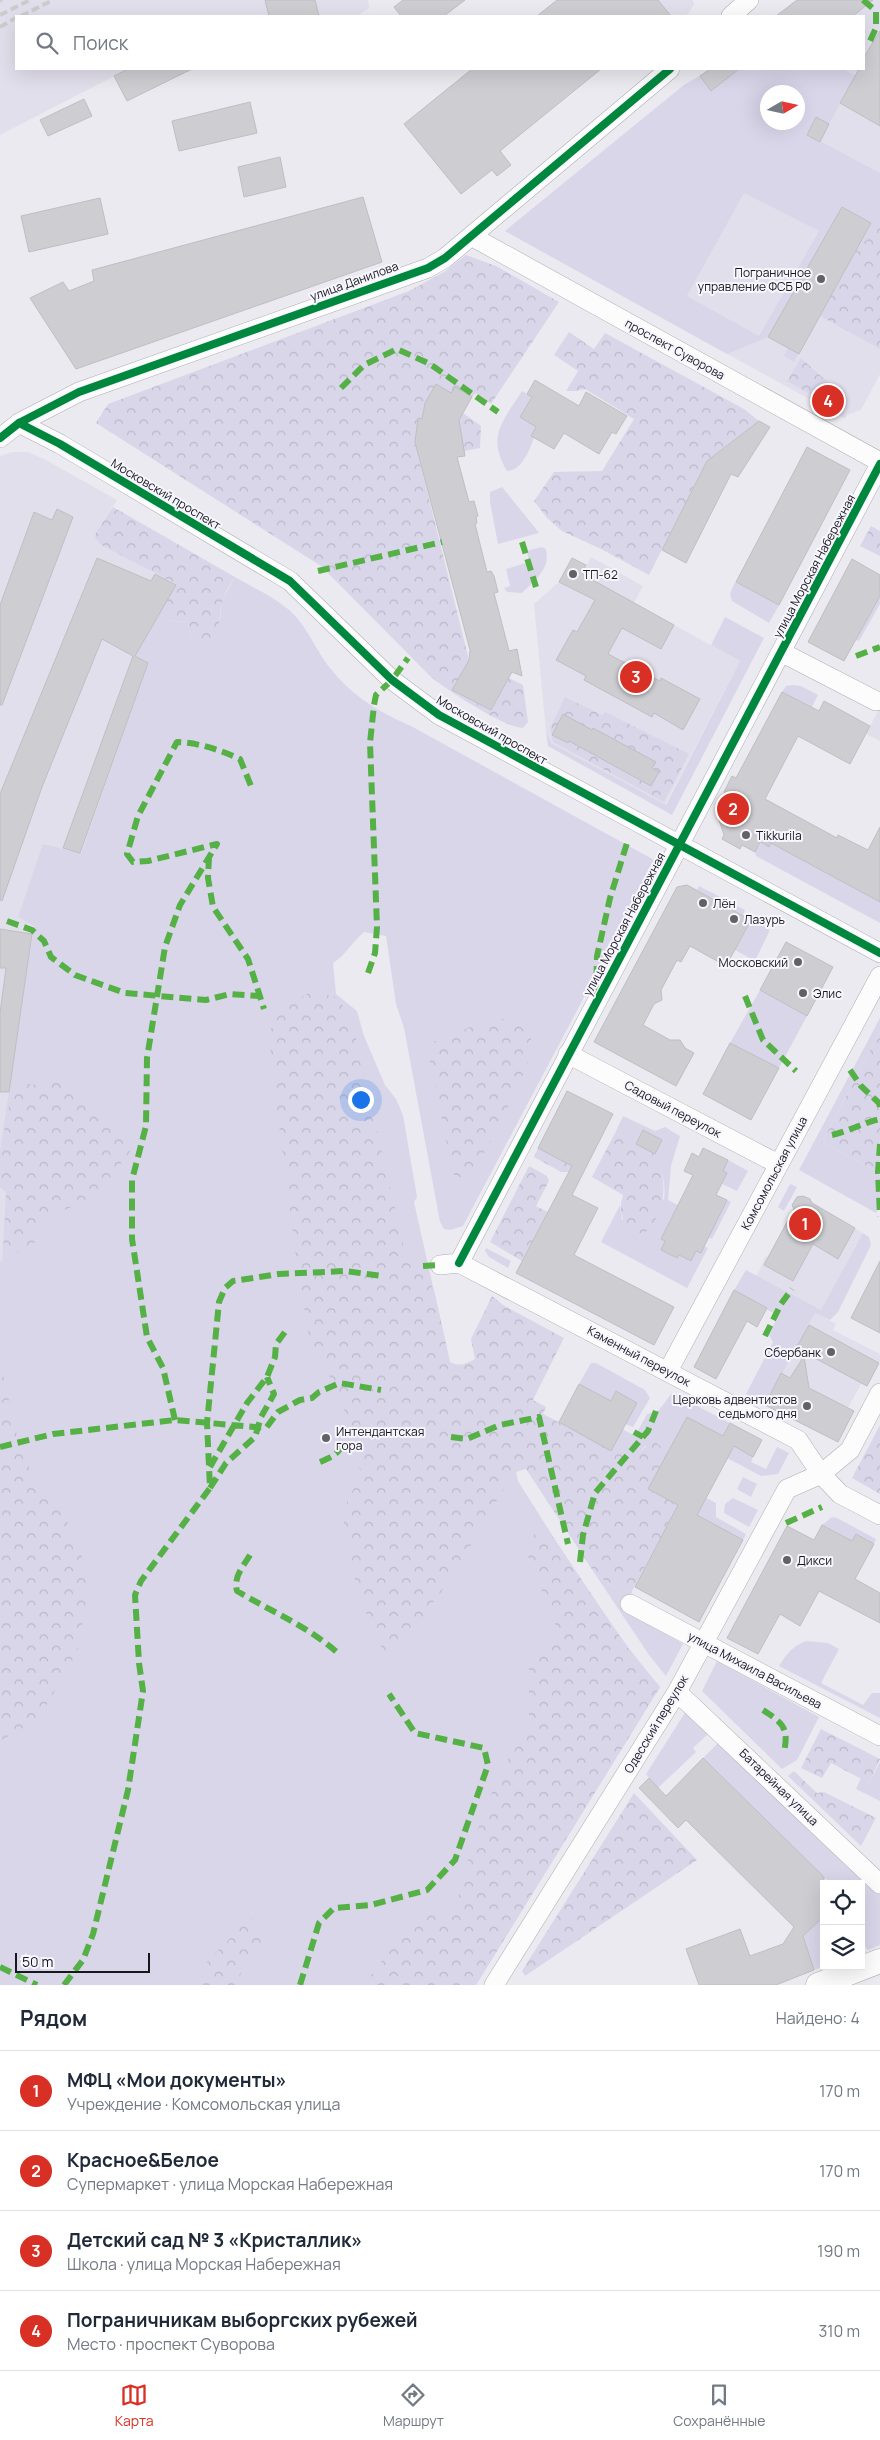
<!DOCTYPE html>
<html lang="ru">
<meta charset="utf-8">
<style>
body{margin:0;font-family:Manrope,sans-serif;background:#f2f2f3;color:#1f2937}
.controls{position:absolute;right:15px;bottom:15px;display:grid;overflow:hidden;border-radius:0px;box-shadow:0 5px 20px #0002}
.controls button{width:45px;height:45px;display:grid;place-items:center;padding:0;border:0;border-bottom:1px solid #e0e1e3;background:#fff;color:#1f2937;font:25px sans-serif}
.compass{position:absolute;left:760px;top:85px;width:45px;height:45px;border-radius:50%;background:#fff;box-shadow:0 5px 20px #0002;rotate:81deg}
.scale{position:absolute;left:15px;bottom:12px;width:135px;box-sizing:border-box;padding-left:5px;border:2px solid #18181b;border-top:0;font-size:14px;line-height:18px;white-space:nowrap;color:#18181b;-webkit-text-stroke:4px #f7f5fe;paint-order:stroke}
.you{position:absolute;left:360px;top:1099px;width:18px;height:18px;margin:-12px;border:4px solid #fff;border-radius:50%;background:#1a73e8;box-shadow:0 0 0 8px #1a73e833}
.badge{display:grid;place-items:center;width:32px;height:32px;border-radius:50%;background:#d93025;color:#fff;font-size:16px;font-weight:700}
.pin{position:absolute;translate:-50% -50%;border:2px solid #fff;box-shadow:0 1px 5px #0006}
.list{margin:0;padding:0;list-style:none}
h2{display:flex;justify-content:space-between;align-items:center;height:65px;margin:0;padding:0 20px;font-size:21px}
h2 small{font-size:16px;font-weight:400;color:#747a83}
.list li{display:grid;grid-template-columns:32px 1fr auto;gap:15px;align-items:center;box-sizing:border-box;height:80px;padding:0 20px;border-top:1px solid #e0e1e3}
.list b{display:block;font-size:19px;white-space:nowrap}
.list p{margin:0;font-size:16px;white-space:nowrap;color:#747a83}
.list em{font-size:16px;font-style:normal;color:#747a83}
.icon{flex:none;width:28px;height:28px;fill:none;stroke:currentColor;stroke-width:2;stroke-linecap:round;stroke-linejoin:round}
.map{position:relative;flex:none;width:880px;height:1985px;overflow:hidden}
.search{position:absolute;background:#fff;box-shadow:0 5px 20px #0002;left:15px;right:15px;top:15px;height:55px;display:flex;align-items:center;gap:12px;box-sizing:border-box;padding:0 18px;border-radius:0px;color:#747a83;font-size:19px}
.sheet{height:385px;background:#fff}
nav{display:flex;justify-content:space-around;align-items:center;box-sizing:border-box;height:70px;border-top:1px solid #e0e1e3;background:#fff;font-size:14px;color:#747a83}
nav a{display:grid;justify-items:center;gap:2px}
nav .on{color:#d93025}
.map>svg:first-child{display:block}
</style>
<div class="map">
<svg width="880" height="1985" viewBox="0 0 880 1985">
<defs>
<pattern id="forest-crowns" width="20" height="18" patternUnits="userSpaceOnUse" patternTransform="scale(1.25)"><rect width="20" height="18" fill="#dad6ea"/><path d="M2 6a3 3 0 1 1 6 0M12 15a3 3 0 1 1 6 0" fill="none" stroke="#bab7c8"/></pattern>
</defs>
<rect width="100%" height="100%" fill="#ebeaf0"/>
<!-- built -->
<path fill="#e2dfec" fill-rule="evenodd" d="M0,0H368L369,8L357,16H16V69H128L0,135Z
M658,0H693L694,5L686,16H671Z
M797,0H880V374L861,410L847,415L845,419L505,231L684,85L710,69H864V16H776ZM768,92H798V122H768Z
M12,452H28L46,460L117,500L96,532L155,574L176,585L135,656L148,663L80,853L63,848L18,917L35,925L0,1150V456Z
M591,557L643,586L634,603L740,661L665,805L551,743L546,732L534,604L559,582L574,589Z
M880,707V741L866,734Z
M0,1187L6,1192L2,1261H0Z
M803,1196L810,1199L812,1203L863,1233L821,1311L757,1276L765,1257L768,1256L794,1210L792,1205L797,1197Z
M815,1312L836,1324L833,1330L880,1354V1361L867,1386L861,1384L848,1408L804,1385L808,1379L804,1372L790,1378L781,1373Z"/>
<!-- green -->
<path fill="#dad6ea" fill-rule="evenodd" d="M739,69H843L880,89L849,87L820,141L880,173V211L865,235L868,237L866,241L863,240L794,362L784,356L788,348L768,337L727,354L505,231L684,85L700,76L711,91ZM768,92H798V122H768ZM744,193L819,231L759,336L687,296Z
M522,391L532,397L520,417L536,427C535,440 523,472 507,471C486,436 503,421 522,391Z
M502,487L536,529L539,533L498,544L490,502V492Z
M541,547L545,548C553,567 534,581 522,593L507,592L504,588L510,586L506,569L529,562L527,551Z
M235,577C252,587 272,596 288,609C307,625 315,649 330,668C352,696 379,712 411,726L656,861L463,1226L450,1230L444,1229L440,1222L404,1028L396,1004L386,936L364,932C352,942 346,955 333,963L336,994L357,1011L364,1036L385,1085L396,1099L403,1115L417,1197L414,1202L450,1362L458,1366L464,1365L516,1472L518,1481C563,1552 606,1623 660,1687L476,1985H0V1261H2L6,1192L0,1187V1150L34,926L18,917L43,844L81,853L148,663L135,656L160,613L164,620L188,622L191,642L220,620L222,600Z
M735,582L779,605L769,623L732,601L730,594Z
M880,596V604L859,641L856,640Z
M725,617L764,638L672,815L548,746L546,732L551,743L666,805L740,661L711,645Z
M792,685L801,686L818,695L812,707L782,692L786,686Z
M760,843L768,847L771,843L880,902V923L756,856L755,852Z
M699,886L745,910L743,915L697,890Z
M751,920L769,929V932L755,961L735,950Z
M760,990L807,1016L779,1068L730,1043Z
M880,1018V1032L822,1142L878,1172L880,1168V1205L876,1213L799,1170Z
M623,1116L655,1131L665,1127L680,1136L671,1166L668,1200L678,1205L661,1239L665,1241L661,1250L677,1258L679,1255L690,1261L696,1251L704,1246L708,1248L687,1288L601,1242L620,1205L622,1220L664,1199C666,1184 662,1168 655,1154L662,1140L643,1130L636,1144L615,1133Z
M728,1160L748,1171L737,1191L722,1184L727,1173L723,1171Z
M790,1184L797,1187L784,1211L778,1207Z
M727,1200L731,1202L712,1239L708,1237Z
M863,1233L869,1237L871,1245L838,1312L830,1320L815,1313L765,1405L746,1394L773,1342L769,1335L778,1316L734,1290L746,1270L821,1310Z
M486,1248L511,1261L508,1268L489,1257L485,1251Z
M591,1363H596L645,1390L650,1398L633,1427L625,1424L636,1403L616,1391L611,1401L579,1384Z
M672,1393L730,1423L723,1436L687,1417L668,1453L645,1446L632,1461L611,1451L622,1429L635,1436L647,1414L659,1410Z
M734,1446L753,1457L751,1462L766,1469L777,1447L789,1453L778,1474L761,1476L727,1458Z
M743,1477L757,1484L751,1497L737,1489Z
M706,1498L716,1503V1517L746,1534L743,1540L697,1515Z
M733,1498L758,1510L749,1527L724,1513L725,1504Z
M832,1517L837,1518L876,1539L874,1544L856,1534L852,1541L822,1525Z
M595,1574L617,1589L632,1591L628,1613L683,1644L666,1676L649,1655Z
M806,1641L828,1643L839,1649L821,1683L863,1705L872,1693H880V1718L779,1666C787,1653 793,1646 806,1641Z
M717,1661L819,1717L797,1760L782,1769L702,1691Z
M686,1711L709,1733L693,1748L696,1752L658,1788L646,1774Z
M719,1742L880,1894V1945L868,1950L861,1943V1884H831L703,1758Z
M880,1762V1801L856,1789L861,1778L869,1783Z
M820,1919L824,1922L825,1966L814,1970L803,1936Z"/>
<!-- forest -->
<path fill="url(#forest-crowns)" d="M880,211V349L820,316L863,239L866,241L868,237L865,235Z
M466,255L496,266L559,302L491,404L476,393L472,397L455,387L451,393L436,384L425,403L422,419L418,418L415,442L469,660L452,690L491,710L509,678L523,685L528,722L523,728C503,727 449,691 432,678L321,566L96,423L108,404L409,291L444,272Z
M569,332L594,349L605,333L744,409L759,421L707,461L649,575L603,550L562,531L547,518L534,501L554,472L602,471L634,419L585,389L577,391H566L578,371L554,355Z
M801,358L831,385L823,401L787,381Z
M463,413L481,426L480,448L464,451L460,429L453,430Z
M113,507L235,577C231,584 224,593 222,602C218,623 222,633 204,648L191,642L188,622L164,620L160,613L176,584L101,545L95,538L96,532Z
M871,526L880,531V556L860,546Z
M565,697L602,715L605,712L689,754L664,802L553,742L550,728Z
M310,992L334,996L351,1015L406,1257L426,1275L434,1290L450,1362C460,1367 465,1364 475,1359L471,1339L492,1296L503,1305L564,1338L533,1400L546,1407L543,1414L631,1460L653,1440L668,1453L649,1489L678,1505L632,1591L617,1589L595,1574L526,1469L516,1472L510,1478L452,1578L431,1605L407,1644L384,1653L358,1595L342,1513L361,1473L341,1398L309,1338L296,1257L274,1085L269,1033L280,1011Z
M507,1018C517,1025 532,1031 532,1045C532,1068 485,1150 473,1175L463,1179L453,1174L429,1056L430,1043L483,1022Z
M880,1032V1168L878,1172L822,1142Z
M23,1080L31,1085L61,1082L78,1088L81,1096L116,1130L127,1132L130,1152L97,1194L67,1209L46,1213L36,1242L12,1255H3L6,1192L0,1187V1153L13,1085Z
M615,1133C625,1138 649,1147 656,1155C660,1160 661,1167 662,1173C666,1196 662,1216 645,1233H632C622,1220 618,1211 623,1195L592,1177Z
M538,1148L584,1172H561L534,1157Z
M529,1166L547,1176L549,1181L536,1206L548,1212L522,1261L490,1242Z
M0,1362L21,1453L47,1499L62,1511L80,1548L87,1579L88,1594L77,1652L41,1715L25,1727L0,1741Z
M880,1425V1494L852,1478Z
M534,1534L553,1537L629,1650L660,1687L476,1985H364L419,1911L453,1917L471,1848L500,1771L529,1729V1664L558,1631L527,1554Z
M821,1729L880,1759L869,1783L831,1763L822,1778L801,1768Z
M794,1771L817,1793L824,1792L876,1818L861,1846L788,1776Z
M634,1793L697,1860L525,1976L522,1971Z
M249,1919L261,1921L266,1941L247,1962L235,1985H199L204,1965Z"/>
<!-- building -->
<path fill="#cecdd2" stroke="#bfbec3" d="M265,0H315L319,16H269Z
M403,0H465L444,16H401L394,7Z
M557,0H658L671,16H537Z
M797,0H873L853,16H776Z
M880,31V126L840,103L859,69H864V57Z
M128,69H192L127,101L114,76Z
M472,69H601L500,151L511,165L497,176L492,170L461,194L404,124Z
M710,69H739L711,91L700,76Z
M84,99L92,116L48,136L40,120Z
M250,102L257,133L179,151L172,121Z
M816,117L829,124L820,142L807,135Z
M280,157L286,187L244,197L238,167Z
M363,197L382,262L76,369L30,298L63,282L69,291L94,281L92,270Z
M100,198L108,234L29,252L21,216Z
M842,207L871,223L799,354L768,337Z
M535,380L579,406L586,392L627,416L616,434L612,432L599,454L564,433L554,449L531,436L536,427L520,417L532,397L527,394Z
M436,384L451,393L455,387L472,397L459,420L465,456L457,457L469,502L474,501L478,516L476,517L477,523L475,524L487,572L491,571L494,576L498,592L494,593L509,651L517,649L522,676L512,672L491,710L452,690L469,660L470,650L415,442L418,418L422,419L425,403Z
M759,421L770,427L738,477L731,474L686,563L662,550L707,461Z
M807,447L850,470L779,605L736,582Z
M57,509L73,517L2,705H0V605L34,512L52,520Z
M97,558L151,581L155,574L176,585L135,656L148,663L80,853L63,848L133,656L102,639L42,787L2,901L0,900V794Z
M572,558L586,565L582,574L674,625L661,649L622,628L608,654L660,681L661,678L700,699L683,730L654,713L652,717L584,680L586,676L556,660L573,630L577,632L595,600L559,582Z
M852,559L880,575V596L844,661L808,642Z
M782,692L819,711L824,701L870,726L850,764L798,736L765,799L837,838L838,835L868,850L880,827V902L771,843L769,847L760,842L755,852L742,845L740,849L722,839L724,835L717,814L727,794L724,792L732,776L736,778Z
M563,714L592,730L593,728L656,762L652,768L659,772L651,786L569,741L568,743L552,735Z
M687,885L751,920L726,966L690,946L681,962L677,960L661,990L662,1000L654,1004L643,1025L670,1040H680L685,1048L694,1053L676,1086L594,1042L677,887Z
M0,929L32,934L9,1092H0V1013L6,968H0Z
M786,942L833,967L807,1016L760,990Z
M730,1043L779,1068L751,1120L703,1094Z
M567,1091L613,1114L572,1195L598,1208L574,1255L674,1307L654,1345L516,1273L572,1166L538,1148Z
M643,1130L662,1140L655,1154L636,1144Z
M703,1148L728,1160L723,1171L727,1173L716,1195L727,1200L701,1253L696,1251L691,1261L679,1255L677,1258L661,1250L665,1241L661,1239L693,1175L684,1171L692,1153L699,1157Z
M803,1196L810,1199L812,1203L855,1228L838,1259L813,1244L793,1281L764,1265L794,1209L792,1205L797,1197Z
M880,1261V1333L851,1318Z
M734,1290L767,1308L757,1327L747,1321L716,1379L694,1367Z
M809,1325L879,1363L867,1386L796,1348Z
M804,1356L809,1388L854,1411L838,1442L765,1405L781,1373L790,1378Z
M579,1384L611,1401L616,1391L637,1403L611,1451L559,1422Z
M687,1417L723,1436L730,1423L762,1440L753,1457L734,1446L697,1515L743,1540L699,1622L635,1587L678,1505L648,1489Z
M822,1525L852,1541L856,1534L874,1544L855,1579L880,1593V1623L819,1591L800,1626L780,1614L758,1654L727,1638L787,1526L814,1540Z
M703,1758L824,1877V1916L803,1936L814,1970L776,1985H699L686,1949L740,1929L750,1956L783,1944L794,1927L686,1820L678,1828L639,1788L649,1778L666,1796Z"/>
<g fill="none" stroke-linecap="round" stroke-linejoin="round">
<!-- minor casing -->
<g stroke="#afaeb2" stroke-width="20">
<path id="minor" d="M731,16L749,0
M471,236L880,462
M19,423L60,444L290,581L392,680L439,715L880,953
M0,438L19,423L79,392L428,268L445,258L670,69
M781,652L876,701
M568,1054L778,1164
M459,1263L880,464
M440,1265L459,1263L798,1440L821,1474L840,1494L880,1515
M668,1371L880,976
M630,1604L880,1736
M677,1692L880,1884
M494,1985L677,1692L787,1489L821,1474L850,1450L880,1393"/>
</g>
<!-- major casing -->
<g stroke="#afaeb2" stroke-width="25">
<path id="major" d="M818,1985L880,1961"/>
</g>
<!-- minor -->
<use href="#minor" stroke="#fcfcfd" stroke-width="19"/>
<!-- major -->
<use href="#major" stroke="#fcfcfd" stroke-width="24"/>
<!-- rail -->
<path stroke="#cccccd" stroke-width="4" stroke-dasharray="8 4" stroke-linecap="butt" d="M0,1L2,0
M0,15L30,0
M21,16L53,0
M0,27L16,18"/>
<!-- quiet -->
<path stroke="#55b145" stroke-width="6" stroke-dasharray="12 6" stroke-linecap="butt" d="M863,0L876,11V28L869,43
M341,388L364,365L397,349L430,364L498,412
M522,542L536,587
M318,571L442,542
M856,656L880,647
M209,857L208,878L213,907L248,959L264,1009
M7,921L32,930L44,941L51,957L75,975L125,993L206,1000L230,994L259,996
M368,973L375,953L377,927L370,743L374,705L376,695L392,680L408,658
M596,996L597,956L610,898L627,843
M745,996L763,1040L796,1071
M850,1070L861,1086L879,1103L880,1107
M832,1135C849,1131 863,1123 880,1119
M880,1144L878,1172L880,1216
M423,1266L440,1265
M765,1336L781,1304L792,1289
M175,1420L163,1368L147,1337L132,1239V1180L146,1126L147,1058L165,947L180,905L217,844L148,861L133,862L127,854L138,816L177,742C200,743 220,750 240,759L251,786
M634,1432L643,1437
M451,1437L467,1439L500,1425L539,1417L568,1544
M0,1447L53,1434L175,1420L266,1428L278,1412L300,1400L312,1398L319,1392L340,1383L381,1390
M320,1462C332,1457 339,1454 344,1442
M210,1467L247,1403L267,1377L275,1357L276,1344L288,1328
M210,1488L226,1463L255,1437L261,1417L274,1394L267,1377
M786,1523L822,1507
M250,1555C243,1567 233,1577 237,1591C274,1613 308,1626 340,1655
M580,1562L583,1535L595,1493L648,1431L656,1411
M763,1710C783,1723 789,1728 784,1752
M0,1967L37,1985
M64,1985L83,1960L93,1934L128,1790L143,1691L139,1663L135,1595L141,1581L210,1488L207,1423L219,1302L225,1288L233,1281L279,1274L345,1271L382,1276
M300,1985L319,1923L334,1908L371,1905L427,1890L455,1860L488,1765L484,1748L415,1733L389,1694"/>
<!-- cycleway casing -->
<g stroke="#f7f5fe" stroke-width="11">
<path id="cycleway" d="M19,423L60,444L290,581L392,680L439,715L880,953
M0,438L19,423L79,392L428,268L445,258L670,69
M459,1263L880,464"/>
</g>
<!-- cycleway -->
<use href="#cycleway" stroke="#00873e" stroke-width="8"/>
</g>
<!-- markers -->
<g fill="#626266" stroke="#f7f5fe" stroke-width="2">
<circle cx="821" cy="279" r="5"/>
<circle cx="573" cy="574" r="5"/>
<circle cx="746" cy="835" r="5"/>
<circle cx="703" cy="903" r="5"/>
<circle cx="734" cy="919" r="5"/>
<circle cx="798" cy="962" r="5"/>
<circle cx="803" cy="993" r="5"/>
<circle cx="831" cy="1352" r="5"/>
<circle cx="807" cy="1406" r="5"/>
<circle cx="326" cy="1438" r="5"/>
<circle cx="787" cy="1560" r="5"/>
</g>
<g text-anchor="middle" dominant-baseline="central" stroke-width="4" stroke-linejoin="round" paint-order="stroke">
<!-- poi labels -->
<g font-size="12" fill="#18181b" stroke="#f7f5fe" text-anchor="start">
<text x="811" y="272" text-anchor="end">Пограничное<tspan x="811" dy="14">управление ФСБ РФ</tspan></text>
<text x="583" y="574">ТП-62</text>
<text x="756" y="835">Tikkurila</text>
<text x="713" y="903">Лён</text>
<text x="744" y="919">Лазурь</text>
<text x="788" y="962" text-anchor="end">Московский</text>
<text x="813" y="993">Элис</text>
<text x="821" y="1352" text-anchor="end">Сбербанк</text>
<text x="797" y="1399" text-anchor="end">Церковь адвентистов<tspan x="797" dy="14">седьмого дня</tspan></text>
<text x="336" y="1431">Интендантская<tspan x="336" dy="14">гора</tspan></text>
<text x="797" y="1560">Дикси</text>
</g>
<!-- street labels -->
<g font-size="12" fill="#18181b" stroke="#f7f5fe">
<text transform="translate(354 281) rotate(-20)">улица Данилова</text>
<text transform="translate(675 349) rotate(29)">проспект Суворова</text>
<text transform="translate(166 494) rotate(31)">Московский проспект</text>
<text transform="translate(814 566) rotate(-62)">улица Морская Набережная</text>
<text transform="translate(492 730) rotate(30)">Московский проспект</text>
<text transform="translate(624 924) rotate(-62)">улица Морская Набережная</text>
<text transform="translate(673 1109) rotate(28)">Садовый переулок</text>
<text transform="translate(774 1173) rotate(-62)">Комсомольская улица</text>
<text transform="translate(639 1356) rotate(28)">Каменный переулок</text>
<text transform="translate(755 1670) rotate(28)">улица Михаила Васильева</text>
<text transform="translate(656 1724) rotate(-59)">Одесский переулок</text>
<text transform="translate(779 1787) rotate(44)">Батарейная улица</text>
</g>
</g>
</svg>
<div class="controls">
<button><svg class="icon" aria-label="locate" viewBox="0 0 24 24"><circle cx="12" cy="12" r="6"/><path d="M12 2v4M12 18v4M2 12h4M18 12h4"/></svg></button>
<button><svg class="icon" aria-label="layers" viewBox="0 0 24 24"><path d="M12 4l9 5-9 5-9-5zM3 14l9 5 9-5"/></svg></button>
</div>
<svg class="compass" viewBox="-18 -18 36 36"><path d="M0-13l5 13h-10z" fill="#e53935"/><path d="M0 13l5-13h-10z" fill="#747a83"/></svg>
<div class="scale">50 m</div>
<div class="you"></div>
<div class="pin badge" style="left:805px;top:1224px">1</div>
<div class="pin badge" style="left:733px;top:809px">2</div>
<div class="pin badge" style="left:636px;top:677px">3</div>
<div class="pin badge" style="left:828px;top:401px">4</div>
<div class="search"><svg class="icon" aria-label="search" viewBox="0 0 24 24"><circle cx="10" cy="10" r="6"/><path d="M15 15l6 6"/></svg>Поиск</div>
</div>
<section class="sheet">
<h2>Рядом<small>Найдено: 4</small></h2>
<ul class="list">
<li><span class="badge">1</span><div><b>МФЦ «Мои документы»</b><p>Учреждение · Комсомольская улица</p></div><em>170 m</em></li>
<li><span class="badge">2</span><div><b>Красное&amp;Белое</b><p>Супермаркет · улица Морская Набережная</p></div><em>170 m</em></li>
<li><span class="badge">3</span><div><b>Детский сад № 3 «Кристаллик»</b><p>Школа · улица Морская Набережная</p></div><em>190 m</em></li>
<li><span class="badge">4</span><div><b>Пограничникам выборгских рубежей</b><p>Место · проспект Суворова</p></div><em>310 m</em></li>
</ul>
</section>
<nav>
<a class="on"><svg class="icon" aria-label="map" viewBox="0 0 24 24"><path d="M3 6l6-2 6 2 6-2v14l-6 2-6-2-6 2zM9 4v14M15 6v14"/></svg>Карта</a>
<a><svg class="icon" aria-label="directions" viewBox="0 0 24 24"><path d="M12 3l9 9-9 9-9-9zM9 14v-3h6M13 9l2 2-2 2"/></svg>Маршрут</a>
<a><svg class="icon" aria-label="saved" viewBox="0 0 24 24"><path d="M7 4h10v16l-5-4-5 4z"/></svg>Сохранённые</a>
</nav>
